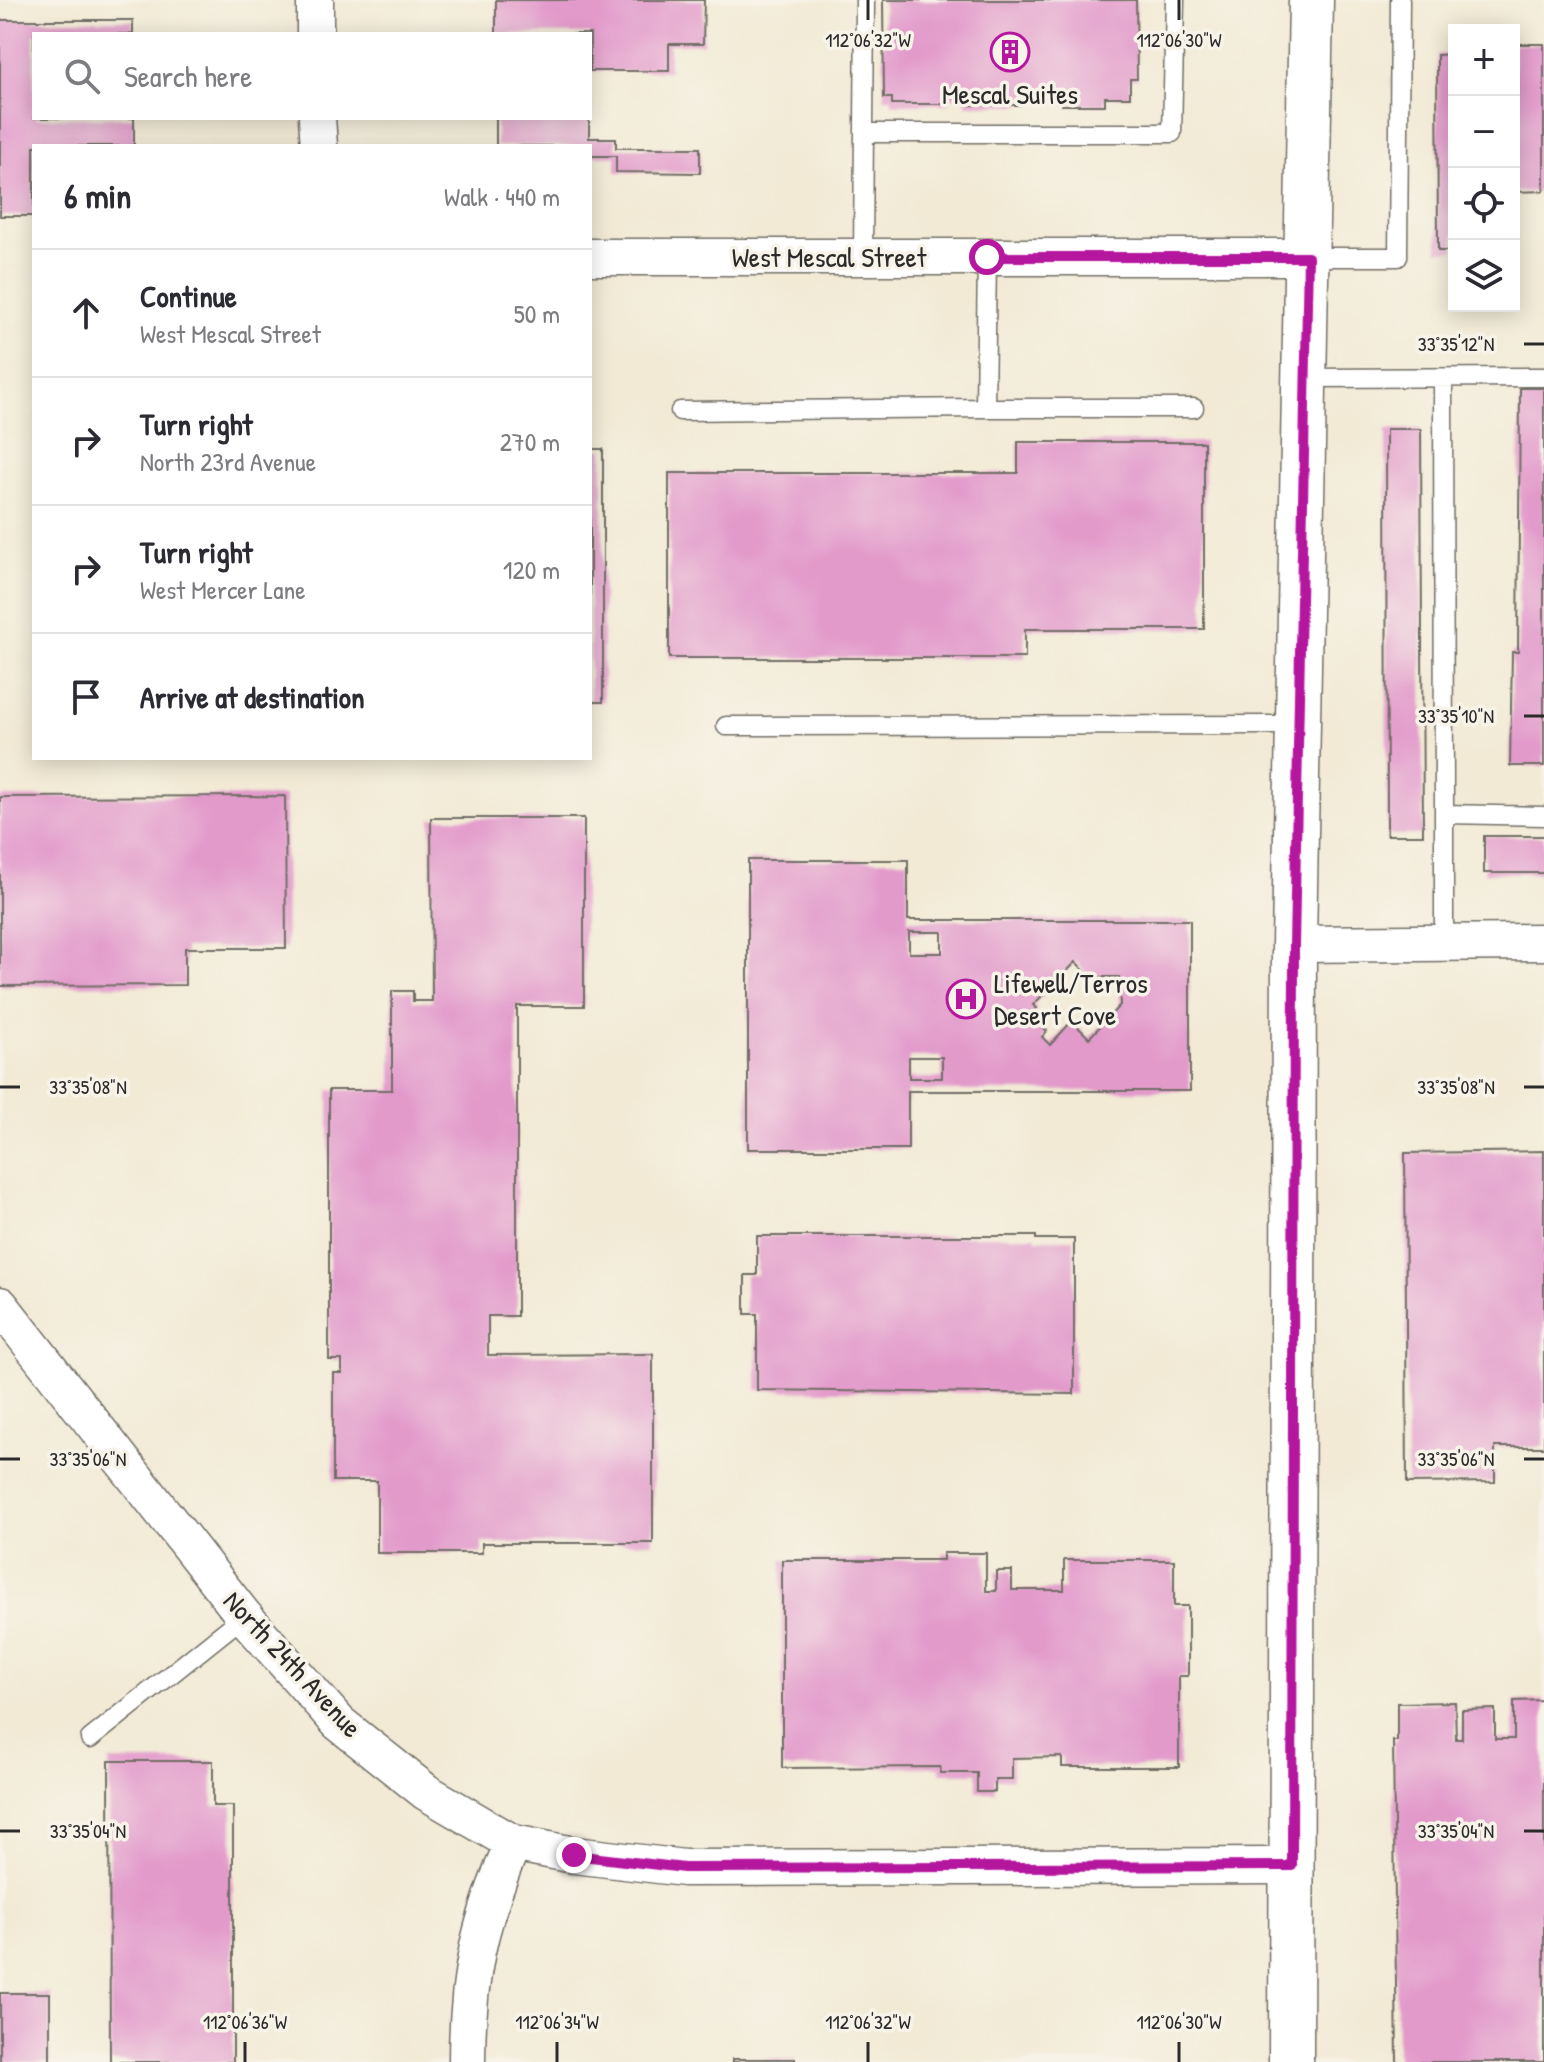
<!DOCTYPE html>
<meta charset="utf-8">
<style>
body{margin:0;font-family:"Patrick Hand",sans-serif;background:#f2f2f3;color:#2b2b33}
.controls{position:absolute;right:24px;top:24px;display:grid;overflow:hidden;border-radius:0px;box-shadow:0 4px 20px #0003}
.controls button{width:72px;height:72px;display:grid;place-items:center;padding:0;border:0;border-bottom:2px solid #e1e1e2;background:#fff;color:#2b2b33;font:40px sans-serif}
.stop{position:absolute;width:24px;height:24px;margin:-18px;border:6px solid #b5179e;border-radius:50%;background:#fff}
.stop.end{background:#b5179e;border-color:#fff;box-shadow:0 2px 8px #0008}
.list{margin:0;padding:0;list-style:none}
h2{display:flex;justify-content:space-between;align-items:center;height:104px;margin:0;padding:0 32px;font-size:34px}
h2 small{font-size:26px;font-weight:400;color:#7c7c81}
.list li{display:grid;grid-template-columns:52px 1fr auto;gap:24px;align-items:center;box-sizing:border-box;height:128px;padding:0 32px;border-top:2px solid #e1e1e2}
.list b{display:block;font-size:30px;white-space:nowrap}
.list p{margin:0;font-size:26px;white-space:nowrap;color:#7c7c81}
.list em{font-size:26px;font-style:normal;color:#7c7c81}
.icon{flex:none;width:44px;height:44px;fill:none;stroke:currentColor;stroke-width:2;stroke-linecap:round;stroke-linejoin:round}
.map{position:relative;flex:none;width:1544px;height:2062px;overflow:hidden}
.search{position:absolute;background:#fff;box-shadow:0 4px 20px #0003;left:32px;top:32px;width:560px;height:88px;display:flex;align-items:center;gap:20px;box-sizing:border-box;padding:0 28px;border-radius:0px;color:#7c7c81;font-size:30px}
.panel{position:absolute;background:#fff;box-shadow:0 4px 20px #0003;left:32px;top:144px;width:560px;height:616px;border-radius:0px}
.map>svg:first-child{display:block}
</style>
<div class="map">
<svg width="1544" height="2062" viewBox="0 0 1544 2062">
<rect width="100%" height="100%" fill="#f7f3e8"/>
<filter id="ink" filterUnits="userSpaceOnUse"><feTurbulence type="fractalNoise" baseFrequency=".0125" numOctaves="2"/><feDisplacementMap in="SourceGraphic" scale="16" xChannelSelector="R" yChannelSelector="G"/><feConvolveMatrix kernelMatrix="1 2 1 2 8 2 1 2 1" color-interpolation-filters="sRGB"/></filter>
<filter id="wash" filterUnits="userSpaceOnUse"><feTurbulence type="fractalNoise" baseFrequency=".006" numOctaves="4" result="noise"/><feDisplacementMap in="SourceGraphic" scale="32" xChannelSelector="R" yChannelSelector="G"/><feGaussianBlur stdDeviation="1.8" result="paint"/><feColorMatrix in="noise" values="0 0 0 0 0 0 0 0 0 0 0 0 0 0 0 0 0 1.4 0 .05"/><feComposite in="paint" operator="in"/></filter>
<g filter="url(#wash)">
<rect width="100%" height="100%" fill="#f2ead5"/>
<g id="blocks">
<!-- building -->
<path fill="#e29acb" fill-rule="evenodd" d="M496,0H704L703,44H669V71H590V34H496Z
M883,0H1136L1137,79H1130V97H1105V105H1062V97H1021V105H966V98H949V104H892V98H884Z
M0,20H133V34H34V118H134V146H34V216H0Z
M1514,44H1544V191L1514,192Z
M1454,54V251H1438L1437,55Z
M496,118H589V138H616V148H700V173L616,172V156H590V146H496Z
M1520,388H1544V766H1510L1512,652H1518Z
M1386,429H1421L1423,835H1387Z
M1018,442H1204V629H1025V658H669V473H1018Z
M590,449H603V702H590Z
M285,796L286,948H185V985L0,986V797Z
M431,818H584V1006H517V1316H488V1355L653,1354V1543H482V1553H377V1481H333V1373H342V1360H329V1090H392V991H413V1001H432Z
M1484,836H1544V873H1484Z
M748,860H908V920H1190V1091H908V1149H748ZM909,932H942V953H909ZM1076,962L1090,977H1119L1120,1005L1089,1038L1072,1021L1050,1045L1042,1037L1047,1031L1030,1015L1037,1008L1033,1005ZM909,1057H942V1078H909Z
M1544,1151V1447H1495V1482L1407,1483L1405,1153Z
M757,1236H1036V1239H1074V1394L757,1390V1314H745V1275H757Z
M943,1553H986V1591H996V1571H1012V1590H1064V1560H1174V1606H1188V1676H1179V1767H1062V1757L1012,1758V1779H995V1792H977V1773H940V1767L782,1768V1560H943Z
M1544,1700V2062H1397L1393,1741H1397V1703L1455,1702L1456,1739H1462V1710L1495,1709V1739H1514V1701Z
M109,1761H213V1806H233V2062H110Z
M0,1993H50V2062H0Z
M733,2059H795V2062H733Z"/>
</g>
</g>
<g filter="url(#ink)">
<use href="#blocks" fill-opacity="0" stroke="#716e66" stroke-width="2"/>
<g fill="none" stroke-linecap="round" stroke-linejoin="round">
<!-- service casing -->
<g stroke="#716e66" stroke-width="21">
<path id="service" d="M864,133H1172L1175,0
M863,257L865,0
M987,257L985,408H1194
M1308,257H1398L1400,0
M1306,378L1544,377
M1443,378L1444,814L1544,816
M680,411L985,408
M726,726L1298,725
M1444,814V942
M90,1739L244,1616"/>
</g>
<!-- minor casing -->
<g stroke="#716e66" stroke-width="39">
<path id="minor" d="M315,0V34
M317,118L319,146
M590,257H1308
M1294,944L1544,942
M0,1305L244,1616L339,1723L426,1792L513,1843L574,1855L684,1868L1292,1866
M467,2062C467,1976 479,1922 513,1843"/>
</g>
<!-- tertiary casing -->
<g stroke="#716e66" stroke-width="47">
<path id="tertiary" d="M1291,2062L1294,944L1311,0"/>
</g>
<!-- service -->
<use href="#service" stroke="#fff" stroke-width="18"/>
<!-- minor -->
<use href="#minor" stroke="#fff" stroke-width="36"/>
<!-- tertiary -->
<use href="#tertiary" stroke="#fff" stroke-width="44"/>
</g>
</g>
<g fill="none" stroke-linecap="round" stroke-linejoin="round" filter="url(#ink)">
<!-- route -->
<path stroke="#b5179e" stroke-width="10" d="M574,1855L684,1868L1292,1866L1294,944L1308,257H987"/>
</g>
<!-- ticks -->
<path fill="none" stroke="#2b2b2b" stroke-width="3" d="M868,0V20M1179,0V20M1524,344H1544M1524,716H1544M0,1087H20M1524,1087H1544M0,1459H20M1524,1459H1544M0,1831H20M1524,1831H1544M245,2042V2062M557,2042V2062M868,2042V2062M1179,2042V2062"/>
<!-- icons -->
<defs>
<g id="building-ring" transform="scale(2)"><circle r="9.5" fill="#f7f3e8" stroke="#b5179e" stroke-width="1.5"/><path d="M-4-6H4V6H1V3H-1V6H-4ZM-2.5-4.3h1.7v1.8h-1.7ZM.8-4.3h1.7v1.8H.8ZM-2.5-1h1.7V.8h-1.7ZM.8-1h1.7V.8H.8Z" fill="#b5179e"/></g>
<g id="hospital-ring" transform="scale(2)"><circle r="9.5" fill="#f7f3e8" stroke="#b5179e" stroke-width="1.5"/><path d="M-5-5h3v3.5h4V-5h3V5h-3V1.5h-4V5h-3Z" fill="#b5179e"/></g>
</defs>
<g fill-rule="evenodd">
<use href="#building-ring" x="1010" y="52"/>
<use href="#hospital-ring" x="966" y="999"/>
</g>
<g text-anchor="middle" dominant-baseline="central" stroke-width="7" stroke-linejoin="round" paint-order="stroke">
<!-- poi labels -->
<g font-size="28" fill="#2b2b2b" stroke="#f7f3e8">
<text x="1010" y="94">Mescal Suites</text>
<text x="994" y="983" text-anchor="start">Lifewell/Terros<tspan x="994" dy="32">Desert Cove</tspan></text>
</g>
<!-- street labels -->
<g font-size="28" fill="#2b2b2b" stroke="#f7f3e8">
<text x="829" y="257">West Mescal Street</text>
<text transform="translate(293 1664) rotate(47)">North 24th Avenue</text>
</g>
</g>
<g font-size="20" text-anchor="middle" fill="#2b2b2b" stroke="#f7f3e8" stroke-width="7" stroke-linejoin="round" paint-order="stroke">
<text x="868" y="47">112°06'32"W</text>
<text x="1179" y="47">112°06'30"W</text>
<text x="1456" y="351">33°35'12"N</text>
<text x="1456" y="723">33°35'10"N</text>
<text x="88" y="1094">33°35'08"N</text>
<text x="1456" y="1094">33°35'08"N</text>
<text x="88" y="1466">33°35'06"N</text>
<text x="1456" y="1466">33°35'06"N</text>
<text x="88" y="1838">33°35'04"N</text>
<text x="1456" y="1838">33°35'04"N</text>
<text x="245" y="2029">112°06'36"W</text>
<text x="557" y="2029">112°06'34"W</text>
<text x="868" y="2029">112°06'32"W</text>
<text x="1179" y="2029">112°06'30"W</text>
</g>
</svg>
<div class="controls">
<button>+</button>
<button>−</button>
<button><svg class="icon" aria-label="locate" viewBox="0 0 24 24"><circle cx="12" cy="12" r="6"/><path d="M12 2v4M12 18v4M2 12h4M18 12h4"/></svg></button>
<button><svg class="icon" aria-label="layers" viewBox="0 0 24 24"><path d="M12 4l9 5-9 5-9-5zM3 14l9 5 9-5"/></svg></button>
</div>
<div class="stop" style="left:987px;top:257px"></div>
<div class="stop end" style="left:574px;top:1855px"></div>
<div class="search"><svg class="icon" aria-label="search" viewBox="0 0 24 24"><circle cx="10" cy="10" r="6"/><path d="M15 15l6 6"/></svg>Search here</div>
<section class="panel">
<h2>6 min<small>Walk · 440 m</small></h2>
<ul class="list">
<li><svg class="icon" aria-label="ahead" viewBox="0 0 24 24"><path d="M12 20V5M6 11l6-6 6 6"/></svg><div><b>Continue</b><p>West Mescal Street</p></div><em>50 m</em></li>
<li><svg class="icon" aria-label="right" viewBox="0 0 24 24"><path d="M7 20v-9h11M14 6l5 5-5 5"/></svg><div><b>Turn right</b><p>North 23rd Avenue</p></div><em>270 m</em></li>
<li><svg class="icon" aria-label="right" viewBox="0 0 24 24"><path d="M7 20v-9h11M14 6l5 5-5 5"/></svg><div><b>Turn right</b><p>West Mercer Lane</p></div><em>120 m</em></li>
<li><svg class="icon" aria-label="arrive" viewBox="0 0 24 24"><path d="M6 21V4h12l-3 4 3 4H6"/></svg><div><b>Arrive at destination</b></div></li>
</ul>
</section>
</div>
